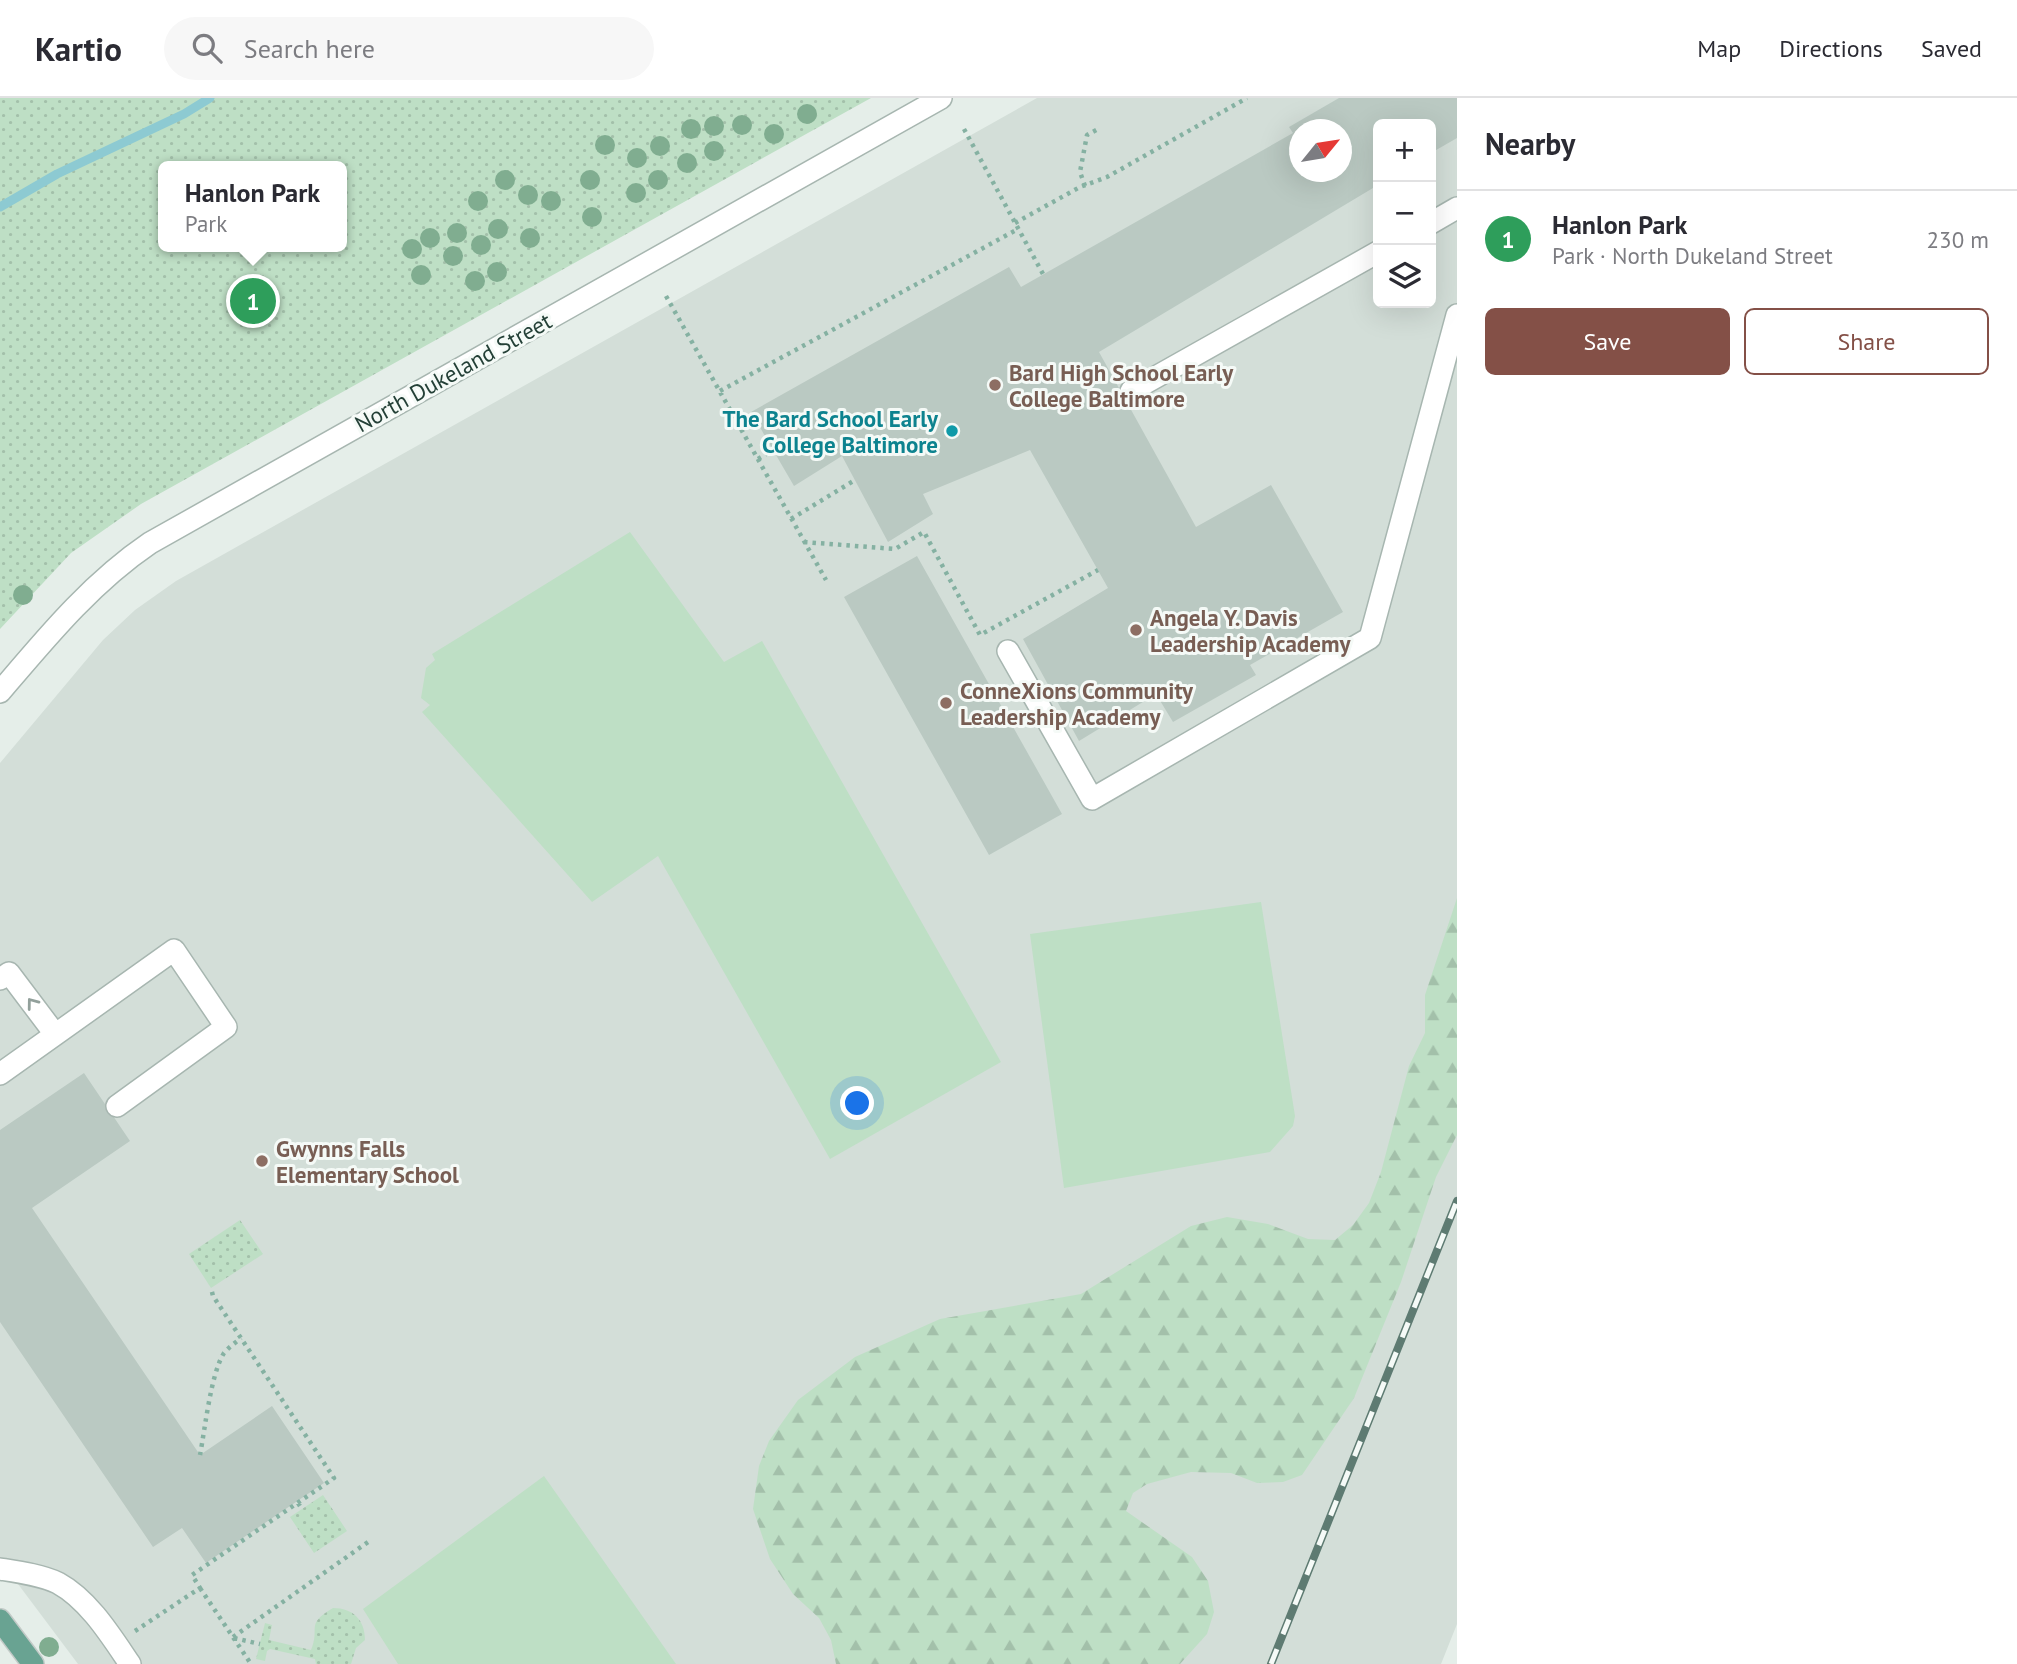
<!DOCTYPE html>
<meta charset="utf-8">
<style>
body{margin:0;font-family:"PT Sans",sans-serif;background:#f7f7f7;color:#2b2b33}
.controls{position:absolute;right:21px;top:21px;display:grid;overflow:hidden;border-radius:10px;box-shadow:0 7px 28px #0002}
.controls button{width:63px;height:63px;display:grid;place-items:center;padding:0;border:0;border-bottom:2px solid #e1e1e2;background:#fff;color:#2b2b33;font:35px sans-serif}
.compass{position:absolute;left:1289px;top:21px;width:63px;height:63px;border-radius:50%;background:#fff;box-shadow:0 7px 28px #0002;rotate:60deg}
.you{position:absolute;left:858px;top:1006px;width:24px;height:24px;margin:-18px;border:5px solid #fff;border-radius:50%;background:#1a73e8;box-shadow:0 0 0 10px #1a73e833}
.badge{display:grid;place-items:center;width:46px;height:46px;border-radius:50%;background:#845047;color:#fff;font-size:23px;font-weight:700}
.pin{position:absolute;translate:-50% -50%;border:4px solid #fff;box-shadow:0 2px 7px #0006}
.popup{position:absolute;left:158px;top:63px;width:189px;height:91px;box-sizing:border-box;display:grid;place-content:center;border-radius:10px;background:#fff;filter:drop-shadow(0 2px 5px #0005);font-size:23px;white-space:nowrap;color:#7c7c81}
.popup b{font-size:26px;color:#2b2b33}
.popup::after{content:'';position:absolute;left:50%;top:100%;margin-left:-14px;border:14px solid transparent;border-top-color:#fff}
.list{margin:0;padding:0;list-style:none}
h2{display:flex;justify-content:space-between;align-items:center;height:91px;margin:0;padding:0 28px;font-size:30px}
h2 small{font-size:23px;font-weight:400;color:#7c7c81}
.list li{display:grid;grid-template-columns:46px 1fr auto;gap:21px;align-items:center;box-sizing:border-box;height:98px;padding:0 28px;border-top:2px solid #e1e1e2}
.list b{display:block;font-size:26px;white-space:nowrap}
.list p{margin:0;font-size:23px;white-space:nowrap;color:#7c7c81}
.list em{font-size:23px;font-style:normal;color:#7c7c81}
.actions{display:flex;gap:14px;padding:21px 28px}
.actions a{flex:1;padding:16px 0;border:2px solid #845047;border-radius:10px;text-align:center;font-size:24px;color:#845047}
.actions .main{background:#845047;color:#fff}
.icon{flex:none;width:38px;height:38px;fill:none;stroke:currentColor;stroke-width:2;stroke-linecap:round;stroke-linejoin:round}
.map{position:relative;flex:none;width:1457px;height:1566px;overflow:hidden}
header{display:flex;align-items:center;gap:42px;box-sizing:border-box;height:98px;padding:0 35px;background:#fff;border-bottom:2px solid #e1e1e2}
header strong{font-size:33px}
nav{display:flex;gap:38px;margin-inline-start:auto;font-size:24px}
.search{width:490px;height:63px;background:#f7f7f7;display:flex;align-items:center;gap:18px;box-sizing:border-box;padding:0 24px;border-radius:38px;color:#7c7c81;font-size:26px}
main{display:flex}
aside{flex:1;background:#fff}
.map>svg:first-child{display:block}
</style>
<header>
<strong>Kartio</strong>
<div class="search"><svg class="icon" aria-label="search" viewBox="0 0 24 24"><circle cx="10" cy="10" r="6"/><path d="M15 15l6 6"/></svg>Search here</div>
<nav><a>Map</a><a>Directions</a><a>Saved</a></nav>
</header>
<main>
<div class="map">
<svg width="1457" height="1566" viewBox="0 0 1457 1566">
<defs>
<pattern id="forest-firs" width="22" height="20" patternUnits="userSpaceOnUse" patternTransform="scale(1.75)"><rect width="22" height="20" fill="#bedfc5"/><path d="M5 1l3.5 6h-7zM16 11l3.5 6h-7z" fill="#a3c0aa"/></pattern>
<pattern id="park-dots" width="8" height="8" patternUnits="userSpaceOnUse" patternTransform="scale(1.75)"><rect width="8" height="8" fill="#bedfc5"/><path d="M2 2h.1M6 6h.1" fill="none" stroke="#a3c0aa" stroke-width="1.8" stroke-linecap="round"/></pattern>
</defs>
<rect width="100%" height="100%" fill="#e5eee9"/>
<!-- built -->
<path fill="#d3ded8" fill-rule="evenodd" d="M1037,0H1457V1526L1441,1566H78L0,1462V665L103,542L135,512L176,483ZM1378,26H1431V205H1378ZM1300,32H1342V74H1300Z"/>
<!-- grass -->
<path fill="#bedfc5" d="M630,434L724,564L762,543L1001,964L830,1061L658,758L592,804L422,614L430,607L421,600L426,570L435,562L432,556Z
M1261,804L1295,1018L1293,1028L1270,1054L1064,1090L1030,836Z
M544,1378L676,1566H398L363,1511Z"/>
<!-- forest -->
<path fill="url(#forest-firs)" d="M1457,800V1037L1436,1079L1401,1184L1354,1300L1302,1377L1283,1384L1257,1385L1231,1375L1191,1374L1147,1386L1133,1395L1126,1413L1192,1459L1208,1483L1214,1514L1207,1536L1180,1566H836L831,1542L819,1520L793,1496L770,1461L753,1411L759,1368L769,1343L798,1302L855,1259L940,1221L1081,1196L1191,1128L1227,1119L1268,1126L1308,1141L1335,1142L1353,1127L1369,1105L1381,1074L1409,968L1425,935V897Z"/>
<!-- park -->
<path fill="url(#park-dots)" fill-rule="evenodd" d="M0,0H871L141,406L71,455L0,531ZM342,68V149H164V68Z
M240,1122L263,1156L211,1190L189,1156Z
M323,1397L347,1433L314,1455L290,1419Z
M333,1510C353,1510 365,1522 365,1542L356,1550L351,1566H316L315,1561L270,1551L267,1553L265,1563L256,1561L265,1525L272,1527L269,1542L311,1552C321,1529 304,1527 333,1510Z"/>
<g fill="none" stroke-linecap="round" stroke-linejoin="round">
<!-- stream -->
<path stroke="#8dcad2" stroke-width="9" d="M0,109L57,76L184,16L210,0"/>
</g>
<!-- building -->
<path fill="#bac9c2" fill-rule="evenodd" d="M1339,0H1457V40L1431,55V26H1378V87L1099,254L1196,429L1271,387L1343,514L1250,567L1256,577L1173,624L1156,596L1079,643L1023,541L1108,490L1030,352L923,396L933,416L888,444L842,358L794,388L751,314L1009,169L1021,189L1293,35L1289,29ZM1300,32H1342V74H1300Z
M917,458L1062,716L989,757L844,499Z
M84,975L130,1043L32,1110L200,1357L272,1308L324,1385L206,1465L182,1430L153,1449L0,1224V1032Z"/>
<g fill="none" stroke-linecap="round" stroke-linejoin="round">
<!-- minor casing -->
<g stroke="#a7b6b0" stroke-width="24">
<path id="minor" d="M1431,125L1457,110
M1131,293L1378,154
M1008,553L1092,701L1370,540L1457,217
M0,594C46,540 91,485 150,445L941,0
M0,881L9,875L55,936
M0,976L174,852L226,929L117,1008
M0,1471C19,1474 41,1477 58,1485C89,1502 111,1538 130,1566"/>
</g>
<!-- major casing -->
<g stroke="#c2cac7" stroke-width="24">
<path id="major" d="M0,1522L33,1566"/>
</g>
<!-- path -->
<path stroke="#85b1a2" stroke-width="4.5" stroke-dasharray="3.5 5" stroke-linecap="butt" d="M964,31L1043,176
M1085,88L1080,74L1087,37L1100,30
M1015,125L1080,89L1107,79L1247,0
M666,198L826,482
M720,293L1018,131
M758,361L773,352
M791,421L855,382
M804,444L895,451L924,434L980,537L1098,472
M200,1357C205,1331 211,1275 224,1255C229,1249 235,1245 241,1240
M298,1405L302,1411
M200,1490L251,1566
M135,1533L200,1490L192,1477L334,1380L213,1198L211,1190
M233,1539L368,1444
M234,1540L260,1546"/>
<!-- minor -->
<use href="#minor" stroke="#fff" stroke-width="21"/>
<!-- major -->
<use href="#major" stroke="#69a392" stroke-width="21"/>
<!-- rail casing -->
<g stroke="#5e7b72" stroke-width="8">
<path id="rail" d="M1271,1566L1457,1103"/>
</g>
<!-- rail -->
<use href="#rail" stroke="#f5faf7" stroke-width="5" stroke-dasharray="16" stroke-linecap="butt"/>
</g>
<!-- trees -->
<g fill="#80ad90">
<circle cx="807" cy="16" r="10"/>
<circle cx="742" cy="27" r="10"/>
<circle cx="714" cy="28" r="10"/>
<circle cx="691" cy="31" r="10"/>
<circle cx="774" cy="36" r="10"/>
<circle cx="605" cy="47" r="10"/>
<circle cx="660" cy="48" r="10"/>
<circle cx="714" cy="53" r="10"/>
<circle cx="637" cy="60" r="10"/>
<circle cx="687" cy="65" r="10"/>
<circle cx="505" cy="82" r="10"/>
<circle cx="590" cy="82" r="10"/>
<circle cx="658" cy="82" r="10"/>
<circle cx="636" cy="95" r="10"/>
<circle cx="528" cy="97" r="10"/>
<circle cx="478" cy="103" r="10"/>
<circle cx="551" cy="103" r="10"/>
<circle cx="592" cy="119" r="10"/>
<circle cx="498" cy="131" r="10"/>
<circle cx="457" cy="135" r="10"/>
<circle cx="430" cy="140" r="10"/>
<circle cx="530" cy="140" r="10"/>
<circle cx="481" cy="147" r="10"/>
<circle cx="412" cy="151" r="10"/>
<circle cx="453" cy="158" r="10"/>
<circle cx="497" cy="174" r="10"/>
<circle cx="421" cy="177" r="10"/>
<circle cx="475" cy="183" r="10"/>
<circle cx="23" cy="497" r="10"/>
<circle cx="49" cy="1549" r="10"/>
</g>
<!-- one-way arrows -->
<defs><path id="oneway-chevron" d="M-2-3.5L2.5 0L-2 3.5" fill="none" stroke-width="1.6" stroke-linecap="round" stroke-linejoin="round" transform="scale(1.75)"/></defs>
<use stroke="#92a09b" href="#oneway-chevron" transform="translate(32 905) rotate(-127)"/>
<!-- markers -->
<g fill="#8d6e63" stroke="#f5faf7" stroke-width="2.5">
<circle cx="995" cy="287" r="7"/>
<circle cx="1136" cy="532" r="7"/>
<circle cx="946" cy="605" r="7"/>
<circle cx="262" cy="1063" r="7"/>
</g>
<circle fill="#0f9aa8" stroke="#f5faf7" stroke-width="2.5" cx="952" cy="333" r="7"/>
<g text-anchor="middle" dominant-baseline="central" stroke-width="6" stroke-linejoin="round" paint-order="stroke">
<!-- street labels -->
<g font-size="23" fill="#244037" stroke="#f5faf7">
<text transform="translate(453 274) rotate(-29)">North Dukeland Street</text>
</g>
<!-- education labels -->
<g font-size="23" font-weight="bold" fill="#785e54" stroke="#f5faf7" text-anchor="start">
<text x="1009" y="274">Bard High School Early<tspan x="1009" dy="26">College Baltimore</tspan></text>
<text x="1150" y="519">Angela Y. Davis<tspan x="1150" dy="26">Leadership Academy</tspan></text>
<text x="960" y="592">ConneXions Community<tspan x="960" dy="26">Leadership Academy</tspan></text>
<text x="276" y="1050">Gwynns Falls<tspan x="276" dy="26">Elementary School</tspan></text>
</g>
<!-- culture labels -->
<g font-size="23" font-weight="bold" fill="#0d838f" stroke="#f5faf7" text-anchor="end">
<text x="938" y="320">The Bard School Early<tspan x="938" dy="26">College Baltimore</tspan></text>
</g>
</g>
</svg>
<div class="controls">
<button>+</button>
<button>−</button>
<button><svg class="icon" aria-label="layers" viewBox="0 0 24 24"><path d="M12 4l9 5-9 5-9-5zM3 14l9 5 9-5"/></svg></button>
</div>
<svg class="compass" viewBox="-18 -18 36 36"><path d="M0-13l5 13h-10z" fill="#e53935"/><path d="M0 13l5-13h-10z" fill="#7c7c81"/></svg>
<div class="you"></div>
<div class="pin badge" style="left:253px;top:203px;background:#2e9e5b">1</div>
<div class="popup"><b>Hanlon Park</b>Park</div>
</div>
<aside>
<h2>Nearby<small></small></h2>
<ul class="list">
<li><span class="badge" style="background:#2e9e5b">1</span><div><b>Hanlon Park</b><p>Park · North Dukeland Street</p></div><em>230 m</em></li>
</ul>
<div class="actions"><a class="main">Save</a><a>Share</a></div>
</aside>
</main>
